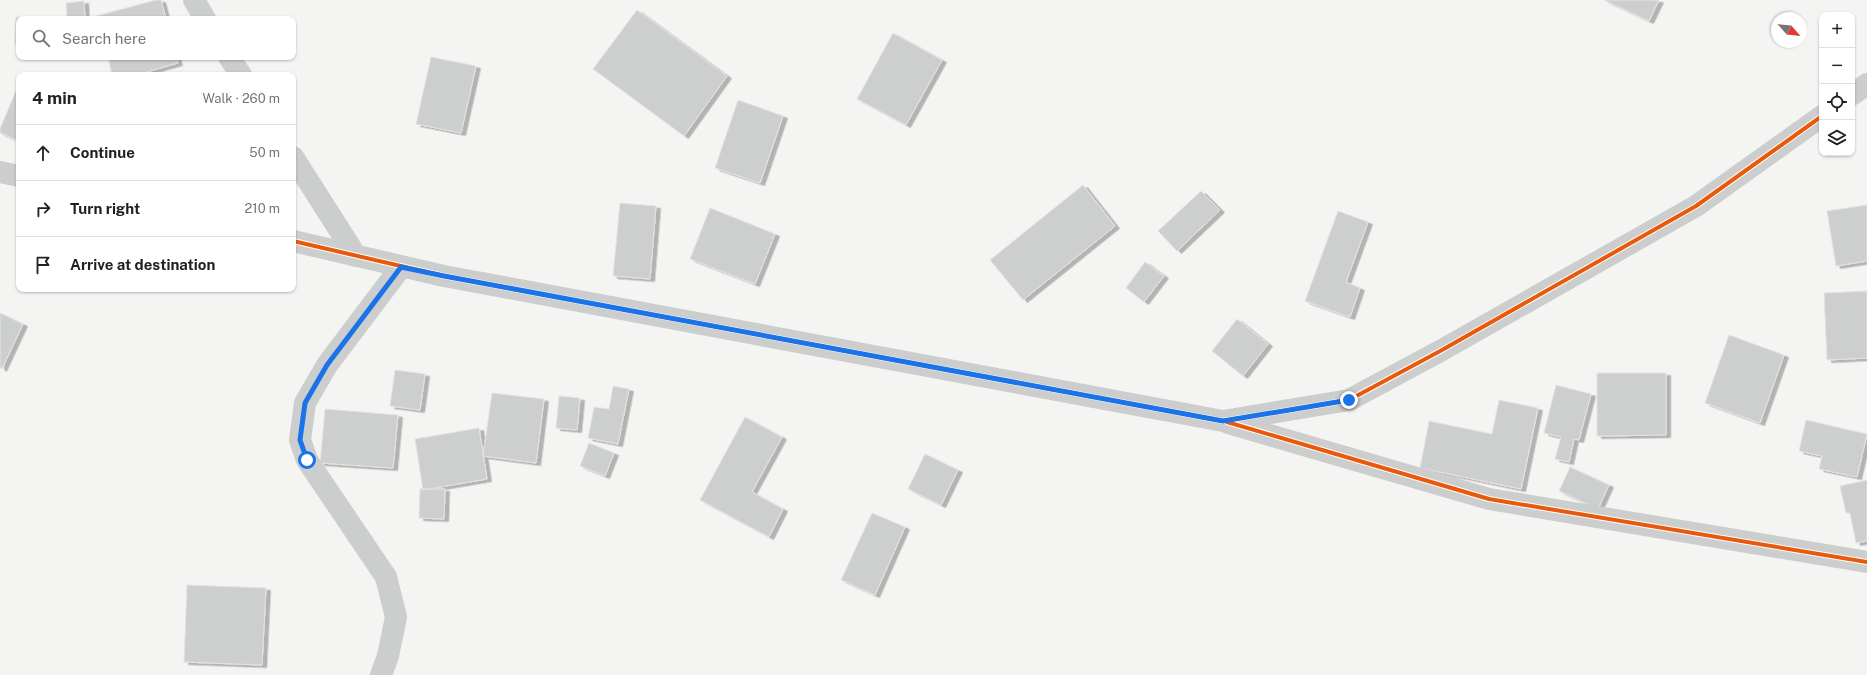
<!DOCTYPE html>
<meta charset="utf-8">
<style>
body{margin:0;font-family:"Public Sans",sans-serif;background:#f2f2f2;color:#202124}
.controls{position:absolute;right:12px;top:12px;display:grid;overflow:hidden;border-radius:8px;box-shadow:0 1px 3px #0004}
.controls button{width:36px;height:36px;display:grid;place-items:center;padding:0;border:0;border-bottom:1px solid #e0e0e0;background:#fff;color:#202124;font:20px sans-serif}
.compass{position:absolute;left:1771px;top:12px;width:36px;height:36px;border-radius:50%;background:#fff;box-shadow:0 1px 3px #0004;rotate:117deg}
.stop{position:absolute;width:12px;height:12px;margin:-9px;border:3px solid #1a73e8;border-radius:50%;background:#fff}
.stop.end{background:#1a73e8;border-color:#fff;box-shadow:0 1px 4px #0008}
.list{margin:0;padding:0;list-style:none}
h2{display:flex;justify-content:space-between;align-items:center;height:52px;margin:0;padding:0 16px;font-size:17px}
h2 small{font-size:13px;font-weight:400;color:#757577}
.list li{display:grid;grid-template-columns:26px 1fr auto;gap:12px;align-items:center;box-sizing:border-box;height:56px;padding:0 16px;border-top:1px solid #e0e0e0}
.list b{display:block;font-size:15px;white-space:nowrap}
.list em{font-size:13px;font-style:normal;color:#757577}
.icon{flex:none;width:22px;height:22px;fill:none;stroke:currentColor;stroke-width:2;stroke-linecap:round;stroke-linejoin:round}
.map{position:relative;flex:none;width:1867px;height:675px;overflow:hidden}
.search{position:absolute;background:#fff;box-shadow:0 1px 3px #0004;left:16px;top:16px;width:280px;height:44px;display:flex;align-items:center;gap:10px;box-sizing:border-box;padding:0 14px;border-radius:8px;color:#757577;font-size:15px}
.panel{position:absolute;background:#fff;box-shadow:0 1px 3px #0004;left:16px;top:72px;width:280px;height:220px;border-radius:8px}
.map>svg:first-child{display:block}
</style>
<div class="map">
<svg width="1867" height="675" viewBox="0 0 1867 675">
<defs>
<filter id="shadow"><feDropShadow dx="4.5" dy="2.5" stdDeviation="0" flood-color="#0004"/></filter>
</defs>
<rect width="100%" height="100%" fill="#f4f4f2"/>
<!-- building -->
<path fill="#cdcece" stroke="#e3e3e2" filter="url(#shadow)" d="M156,0H161L166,19H97L96,16Z
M1604,0H1659L1649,21Z
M84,1L85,19H67L66,3Z
M637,10L727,76L684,136L593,69Z
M16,17L61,19H19V44H15Z
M893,33L942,60L906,125L857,99Z
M108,57H176L178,63L136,75H112Z
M431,57L476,66L461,133L416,124Z
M17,88H19V141L0,133V129Z
M738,100L783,116L760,183L715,168Z
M1083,185L1115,226L1023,300L990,260Z
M1201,191L1220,210L1177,251L1158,231Z
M620,203L656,206L650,279L613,276Z
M1867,205V261L1836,266L1827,211Z
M710,208L775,234L755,284L690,259Z
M1338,211L1368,222L1346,282L1360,288L1350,317L1305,301Z
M1145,262L1164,276L1144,302L1126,288Z
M1867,291V358L1827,360L1824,293Z
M0,313L23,324L2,369L0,367Z
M1237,319L1268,344L1243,376L1212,351Z
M1729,335L1784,355L1760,423L1705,403Z
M395,370L425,374L420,410L390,406Z
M1597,373H1666V435L1597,436Z
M1556,385L1591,394L1579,440L1574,439L1569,462L1555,459L1561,437L1544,433Z
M613,386L629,389L618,444L588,438L594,407L609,409Z
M492,393L544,399L536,463L483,456Z
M559,396L580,398L577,430L556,428Z
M1499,400L1538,408L1521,489L1420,468L1429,421L1492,434Z
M325,409L398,415L393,468L320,463Z
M745,417L782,437L752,492L783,509L769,537L700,500Z
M1806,420L1867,434L1857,477L1819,469L1822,456L1799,451Z
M479,428L487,479L423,490L415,439Z
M589,443L614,453L605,476L580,466Z
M925,454L958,470L941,505L908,489Z
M1570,467L1609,485L1598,509L1559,491Z
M1867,480V541L1856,543L1850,513H1846L1840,486Z
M420,489H445L444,519L419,518Z
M872,513L905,527L875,595L841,580Z
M187,585L266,588L262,665L184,662Z"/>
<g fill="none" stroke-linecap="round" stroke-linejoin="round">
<!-- minor -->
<path stroke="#cccdcd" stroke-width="22" d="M194,0L205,19
M229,57L241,75
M1852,95L1867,84
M293,157L356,256
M0,172L19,176
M293,241L444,276L1223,421L1349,400L1442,350L1696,206L1822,116
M1228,423L1489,499L1867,562
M381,675L388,656L396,617L386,577L307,460L300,440L305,403L327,365L401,267"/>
<!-- cycleway casing -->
<g stroke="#fff" stroke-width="6">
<path id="cycleway" d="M293,241L444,276L1223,421L1349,400L1442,350L1696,206L1822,116
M1227,422L1489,499L1867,562"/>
</g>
<!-- cycleway -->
<use href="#cycleway" stroke="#e8590c" stroke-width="4"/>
</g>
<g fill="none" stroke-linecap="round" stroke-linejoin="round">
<!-- route -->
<path stroke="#1a73e8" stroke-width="5" d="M307,460L300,440L305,403L327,365L401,267L444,276L1223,421L1349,400"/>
</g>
</svg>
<div class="controls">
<button>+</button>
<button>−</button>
<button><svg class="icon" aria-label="locate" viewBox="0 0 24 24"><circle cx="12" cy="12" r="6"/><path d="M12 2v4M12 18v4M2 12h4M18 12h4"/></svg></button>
<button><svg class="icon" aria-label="layers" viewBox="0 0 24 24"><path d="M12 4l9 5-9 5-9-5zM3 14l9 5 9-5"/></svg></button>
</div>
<svg class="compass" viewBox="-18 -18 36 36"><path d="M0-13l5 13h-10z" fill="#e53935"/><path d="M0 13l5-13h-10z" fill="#757577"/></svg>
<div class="stop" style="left:307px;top:460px"></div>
<div class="stop end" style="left:1349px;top:400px"></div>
<div class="search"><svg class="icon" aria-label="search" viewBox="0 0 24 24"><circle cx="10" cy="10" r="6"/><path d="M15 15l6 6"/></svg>Search here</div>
<section class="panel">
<h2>4 min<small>Walk · 260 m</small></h2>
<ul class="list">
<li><svg class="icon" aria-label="ahead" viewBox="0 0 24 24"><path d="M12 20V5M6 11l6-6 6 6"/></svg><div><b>Continue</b></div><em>50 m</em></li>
<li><svg class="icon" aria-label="right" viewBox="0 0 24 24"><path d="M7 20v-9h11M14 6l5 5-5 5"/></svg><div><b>Turn right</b></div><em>210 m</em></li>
<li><svg class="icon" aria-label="arrive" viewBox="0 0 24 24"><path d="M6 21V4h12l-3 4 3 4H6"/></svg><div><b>Arrive at destination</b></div></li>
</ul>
</section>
</div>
